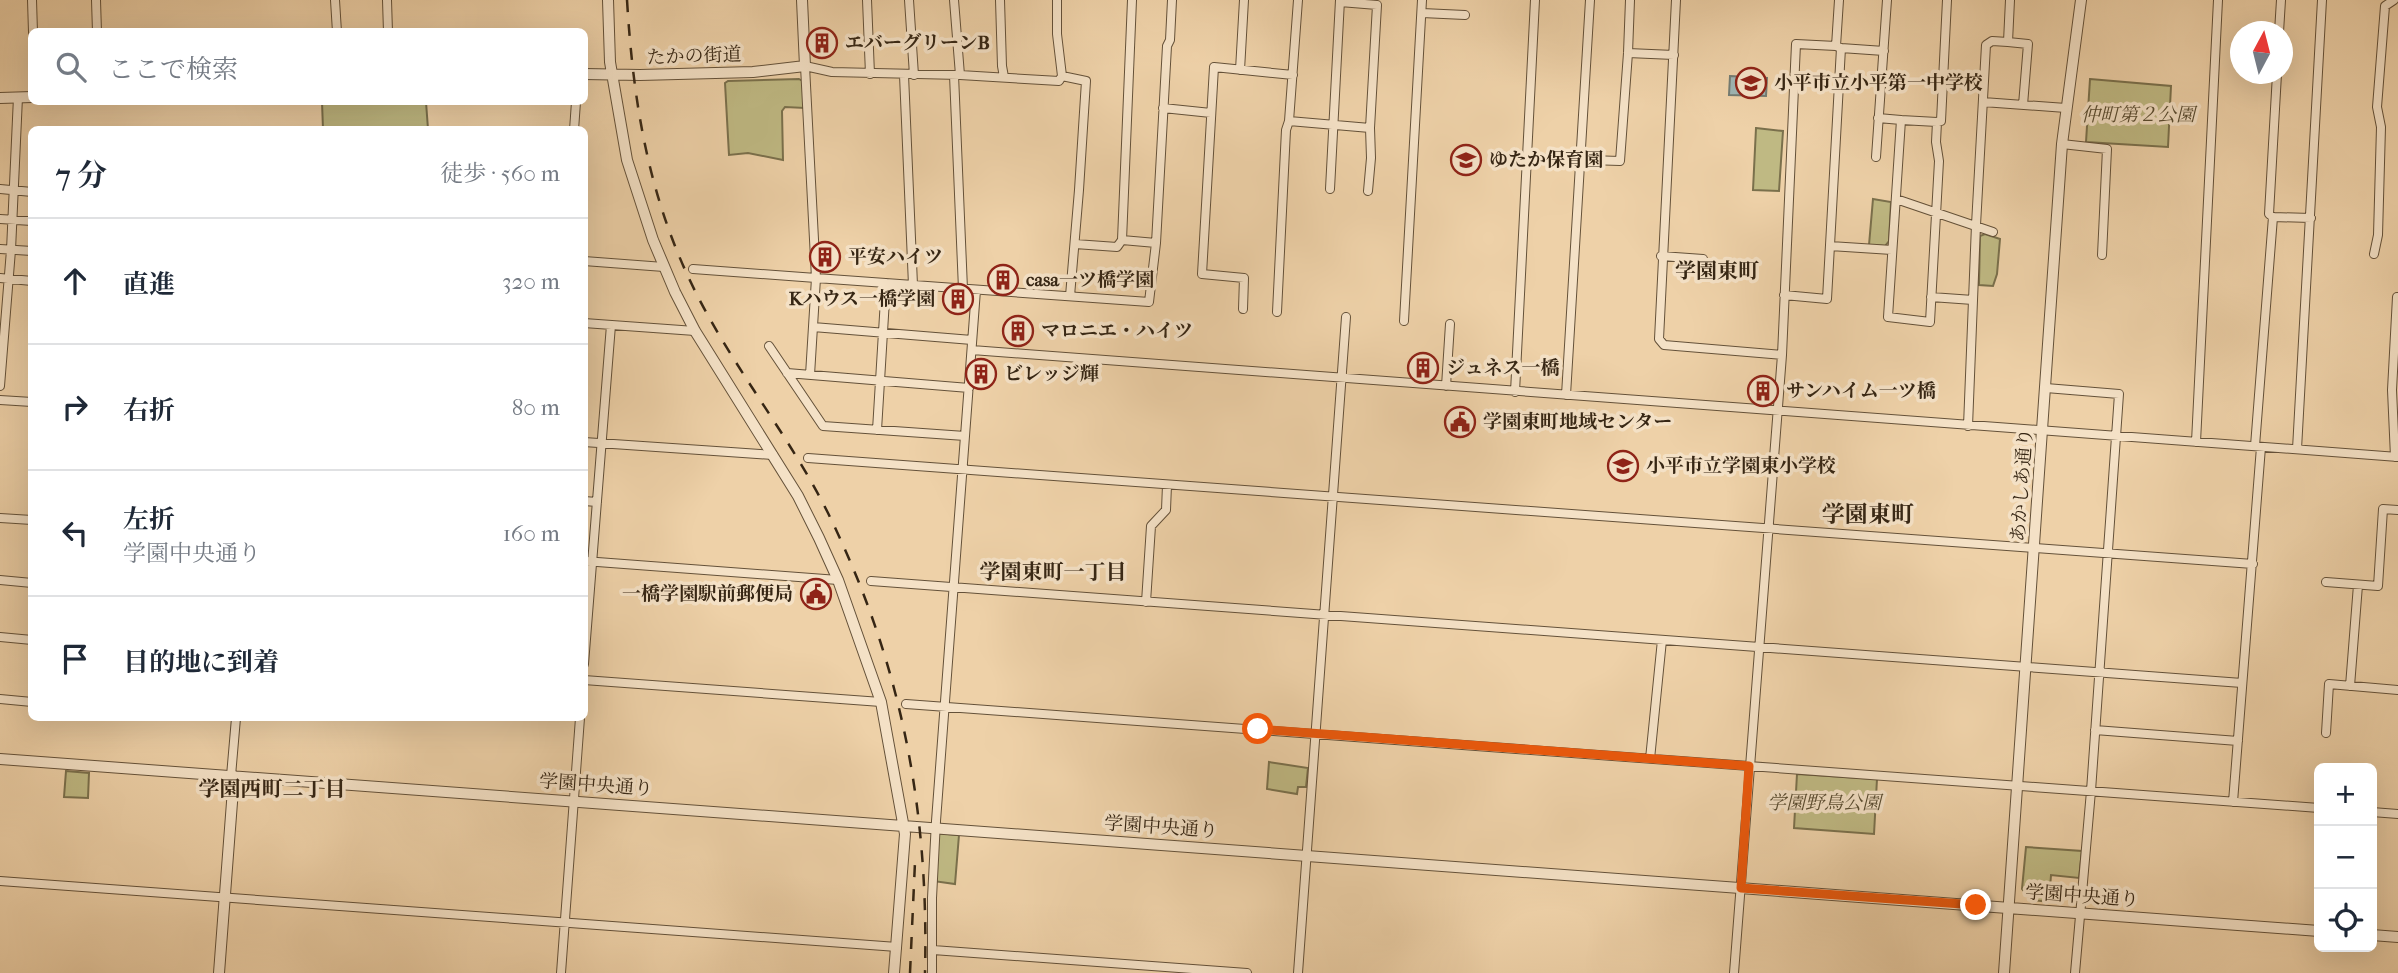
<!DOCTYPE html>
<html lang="ja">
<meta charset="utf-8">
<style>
body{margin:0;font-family:"IM FELL French Canon","Noto Serif JP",serif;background:#f2f2f3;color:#1f2937}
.controls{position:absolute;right:21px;bottom:21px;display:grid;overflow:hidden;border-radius:10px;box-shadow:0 7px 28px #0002}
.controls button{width:63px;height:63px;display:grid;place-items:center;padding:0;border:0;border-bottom:2px solid #e0e1e3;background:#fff;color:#1f2937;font:35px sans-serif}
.compass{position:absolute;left:2230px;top:21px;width:63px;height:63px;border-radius:50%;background:#fff;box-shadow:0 7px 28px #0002;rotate:7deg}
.stop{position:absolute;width:21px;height:21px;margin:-16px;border:5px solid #ea580c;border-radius:50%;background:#fff}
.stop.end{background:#ea580c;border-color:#fff;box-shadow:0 2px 7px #0008}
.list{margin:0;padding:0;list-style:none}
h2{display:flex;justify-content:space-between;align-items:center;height:91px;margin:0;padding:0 28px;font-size:30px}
h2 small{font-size:23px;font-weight:400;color:#747a83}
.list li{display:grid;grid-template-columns:46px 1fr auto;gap:21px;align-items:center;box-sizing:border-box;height:126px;padding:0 28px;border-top:2px solid #e0e1e3}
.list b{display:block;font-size:26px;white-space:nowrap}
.list p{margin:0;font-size:23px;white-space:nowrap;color:#747a83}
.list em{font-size:23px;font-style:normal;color:#747a83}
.icon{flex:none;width:38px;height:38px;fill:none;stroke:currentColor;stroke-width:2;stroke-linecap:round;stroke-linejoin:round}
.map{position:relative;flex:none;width:2398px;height:973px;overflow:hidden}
.search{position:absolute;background:#fff;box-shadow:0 7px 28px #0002;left:28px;top:28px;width:560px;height:77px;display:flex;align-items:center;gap:18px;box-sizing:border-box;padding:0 24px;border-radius:10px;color:#747a83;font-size:26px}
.panel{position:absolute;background:#fff;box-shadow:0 7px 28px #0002;left:28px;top:126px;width:560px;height:595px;border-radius:10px}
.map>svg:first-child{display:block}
</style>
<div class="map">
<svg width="2398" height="973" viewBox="0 0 2398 973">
<rect width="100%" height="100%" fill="#eed1a8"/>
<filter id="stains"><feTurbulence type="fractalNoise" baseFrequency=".00286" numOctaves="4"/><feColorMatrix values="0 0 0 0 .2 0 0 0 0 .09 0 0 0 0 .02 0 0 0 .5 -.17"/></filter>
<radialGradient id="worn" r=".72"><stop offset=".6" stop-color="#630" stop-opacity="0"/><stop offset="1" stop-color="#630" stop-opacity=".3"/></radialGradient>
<!-- green -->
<path fill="#bfb983" stroke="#7a704c" stroke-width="2" d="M799,79L804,82L805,108L785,107L782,111L783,160L748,153L729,155L725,83L728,81Z
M2090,79L2171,86L2168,147L2086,142Z
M322,102H426L428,129H323Z
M1756,128L1783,131L1779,191L1753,190Z
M1873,199L1891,202L1889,241L1885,246L1869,245Z
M1985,234L2000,239L1997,274L1993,286L1979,285L1980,236Z
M1269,762L1308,768L1306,787H1298L1297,794L1267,789Z
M66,771L89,773L88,798L64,797Z
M1797,774L1877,779L1874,834L1794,828Z
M936,833L959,835L955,884L933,881Z
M2026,847L2082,851L2079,878L2051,875L2049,902L2031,900L2022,889Z"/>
<!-- water -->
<path fill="#9eb5b3" stroke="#747c73" stroke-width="2" d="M1730,76L1767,78L1766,96L1729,95Z"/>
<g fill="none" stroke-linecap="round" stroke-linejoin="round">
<!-- minor casing -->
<g stroke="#645139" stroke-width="10">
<path id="minor" d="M32,0L33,32
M96,0L97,32
M335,0L337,32
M387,0L388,32
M867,0L870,74
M909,0L914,75
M954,0L960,75
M1000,0L1002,66L1004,77
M1057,0V34L1062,76
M1676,0L1659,339L1664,345L1782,355
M1340,2L1377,5L1370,128
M1422,13L1465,15
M2279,32L2281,0
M2008,42L2028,44L2023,105
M1841,48L1884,51
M1628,53L1674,55
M1240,70L1244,0
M904,75L913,285
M954,75L963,289
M1983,102L2066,108
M1163,108L1211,113
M1878,118L1901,120
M1289,121L1370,128L1371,158L1368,191
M1937,122L1901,120L1888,317L1930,322L1939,161L1936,142L1937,122L1941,121L1947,0
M574,130L576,102
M2062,144L2107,149L2102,255
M1876,157L1887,0
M1526,158L1620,161L1628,53L1630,0
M0,189L32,192
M1330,189L1340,0
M1896,199L1993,232
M2273,217L2311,218
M0,219L32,221
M1122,240L1132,0
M1075,244L1117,247L1122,240L1156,243
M1830,246L1892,250
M0,249L32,251
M2374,254L2378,235L2381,127L2377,107L2385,6L2394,0
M1661,256L1703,259
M584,261L664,267
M693,269L816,278L810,375
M0,278L32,281
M1784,295L1827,299L1841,48L1836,46
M1070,296L1079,190L1086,81L1062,76L1059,81L960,75L832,72L805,66L816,278L1149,302L1156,243L1167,46L1170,40L1172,0
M1931,297L1973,300
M1243,309L1244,278L1202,274L1214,67L1293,75
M1277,312L1286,130L1289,121L1298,0
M1404,321L1422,0
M584,323L695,331
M813,327L972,340
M769,346L823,426L965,436
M972,350L2398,457
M787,373L969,388
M0,386L11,250L18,97
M1446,386L1450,324
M2046,388L2119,394L2091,791L2075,973
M1515,392L1535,0
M1566,395L1590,0
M0,400L32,402
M1968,426L1976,225L1986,45L1992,41L2008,42L2010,0
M877,430L886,283
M584,442L773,455
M2196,442L2218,0
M2255,446L2273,217L2269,214L2277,74
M2297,449L2322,0
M2395,457L2392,390L2397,297
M808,458L2253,564
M584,501L597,502
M0,518L32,520
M584,561L838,580
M0,580L32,583
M871,581L2242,683
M2326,582L2378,586L2383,509L2398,510
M1146,602L1151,526L1166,510L1167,485
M0,637L32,640
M584,664L611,325
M584,680L881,702
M2350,686L2358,585
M0,699L32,702
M906,704L2319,808
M2095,730L2238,741
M2326,733L2329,684L2398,690
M1650,759L1662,640
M231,776L236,718
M2233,802L2261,447
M2372,812L2398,814
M0,881L897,947
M933,950L1247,973
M561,973L580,718
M932,973V898L936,821L976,290
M1298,973L1346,317
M1734,973L1782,355L1796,44L1836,46L1839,0"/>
</g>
<!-- tertiary casing -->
<g stroke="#645139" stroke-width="12">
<path id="tertiary" d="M608,0L610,62L627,160L653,240L675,292L695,331L798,496L819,538L838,580L881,702L905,834L894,973
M584,74L640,75L753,72L805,66L802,0
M0,98L32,97
M0,759L2319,931
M2372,935L2398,937
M219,973L234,776
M2004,973L2062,144L2081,0"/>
</g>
<!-- minor -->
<use href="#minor" stroke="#f4e1c6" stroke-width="8"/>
<!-- tertiary -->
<use href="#tertiary" stroke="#f4e1c6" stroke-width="10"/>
<!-- rail -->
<path stroke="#362614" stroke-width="2.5" stroke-dasharray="12 12" stroke-linecap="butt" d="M627,0C634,115 652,217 710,319C747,385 794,445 828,513C901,662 929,807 925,973
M910,973L915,862"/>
</g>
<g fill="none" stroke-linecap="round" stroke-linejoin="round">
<!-- route -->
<path stroke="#ea580c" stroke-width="9" d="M1258,729L1749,766L1741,888L1976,905"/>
</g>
<!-- icons -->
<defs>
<g id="building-ring" transform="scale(1.575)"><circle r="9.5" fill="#f4e1c6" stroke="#8f2418" stroke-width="1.5"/><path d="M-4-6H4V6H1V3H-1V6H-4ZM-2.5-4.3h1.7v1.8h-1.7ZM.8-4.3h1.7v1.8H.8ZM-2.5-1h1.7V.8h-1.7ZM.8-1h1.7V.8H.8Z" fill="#8f2418"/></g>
<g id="school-ring" transform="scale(1.575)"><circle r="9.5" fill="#f4e1c6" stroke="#8f2418" stroke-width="1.5"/><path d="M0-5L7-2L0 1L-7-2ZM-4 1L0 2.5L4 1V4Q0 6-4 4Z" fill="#8f2418"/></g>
<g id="civic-ring" transform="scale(1.575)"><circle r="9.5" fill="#f4e1c6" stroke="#8f2418" stroke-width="1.5"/><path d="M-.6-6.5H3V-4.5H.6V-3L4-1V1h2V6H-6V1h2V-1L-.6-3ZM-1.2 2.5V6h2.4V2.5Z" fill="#8f2418"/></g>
</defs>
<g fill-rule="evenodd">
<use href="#building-ring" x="822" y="43"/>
<use href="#school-ring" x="1751" y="83"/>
<use href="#school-ring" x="1466" y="160"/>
<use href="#building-ring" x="825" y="257"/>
<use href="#building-ring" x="1003" y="280"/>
<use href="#building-ring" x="958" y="299"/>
<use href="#building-ring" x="1018" y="331"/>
<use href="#building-ring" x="1423" y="368"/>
<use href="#building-ring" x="981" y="374"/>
<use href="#building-ring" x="1763" y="391"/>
<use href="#civic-ring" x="1460" y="422"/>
<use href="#school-ring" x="1623" y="466"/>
<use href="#civic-ring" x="816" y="594"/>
</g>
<g text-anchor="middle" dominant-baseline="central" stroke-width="7" stroke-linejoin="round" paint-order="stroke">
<!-- poi labels -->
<g font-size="19" font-weight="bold" fill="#362614" stroke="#f4e1c6" text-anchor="start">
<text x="845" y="43">エバーグリーンB</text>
<text x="1774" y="83">小平市立小平第一中学校</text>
<text x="1489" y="160">ゆたか保育園</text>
<text x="848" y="257">平安ハイツ</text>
<text x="1026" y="280">casa一ツ橋学園</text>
<text x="935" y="299" text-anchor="end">Kハウス一橋学園</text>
<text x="1041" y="331">マロニエ・ハイツ</text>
<text x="1446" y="368">ジュネス一橋</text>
<text x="1004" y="374">ビレッジ輝</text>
<text x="1786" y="391">サンハイム一ツ橋</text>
<text x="1483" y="422">学園東町地域センター</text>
<text x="1646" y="466">小平市立学園東小学校</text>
<text x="793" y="594" text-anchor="end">一橋学園駅前郵便局</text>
</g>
<!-- street labels -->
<g font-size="19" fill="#362614" stroke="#f4e1c6">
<text transform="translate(694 56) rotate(-2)">たかの街道</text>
<text transform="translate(2022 485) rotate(-86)">あかしあ通り</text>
<text transform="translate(596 785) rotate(4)">学園中央通り</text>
<text transform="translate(1161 827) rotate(4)">学園中央通り</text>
<text transform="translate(2082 896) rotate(4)">学園中央通り</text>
</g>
<!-- park labels -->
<g font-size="19" font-style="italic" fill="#584b30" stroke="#f4e1c6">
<text x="2138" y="115">仲町第２公園</text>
<text x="1824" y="803">学園野鳥公園</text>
</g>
<!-- neighbourhood labels -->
<g font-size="21" font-weight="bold" fill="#362614" stroke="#f4e1c6">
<text x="1717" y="271">学園東町</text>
<text x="1053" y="572">学園東町一丁目</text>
<text x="272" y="789">学園西町二丁目</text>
</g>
<!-- quarter labels -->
<g font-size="23" font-weight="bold" fill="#362614" stroke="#f4e1c6">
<text x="1868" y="514">学園東町</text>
</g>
</g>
<rect width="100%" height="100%" filter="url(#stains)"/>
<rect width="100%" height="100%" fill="url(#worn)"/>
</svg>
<div class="controls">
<button>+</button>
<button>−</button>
<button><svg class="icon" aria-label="locate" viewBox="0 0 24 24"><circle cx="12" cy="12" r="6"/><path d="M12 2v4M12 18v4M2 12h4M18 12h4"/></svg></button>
</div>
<svg class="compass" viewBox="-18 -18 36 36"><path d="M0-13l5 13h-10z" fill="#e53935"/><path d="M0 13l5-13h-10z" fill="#747a83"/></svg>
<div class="stop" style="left:1258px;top:729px"></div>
<div class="stop end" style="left:1976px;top:905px"></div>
<div class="search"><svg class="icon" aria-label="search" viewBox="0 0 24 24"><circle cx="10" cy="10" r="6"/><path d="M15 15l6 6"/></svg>ここで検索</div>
<section class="panel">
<h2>7 分<small>徒歩 · 560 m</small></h2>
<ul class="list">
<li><svg class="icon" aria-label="ahead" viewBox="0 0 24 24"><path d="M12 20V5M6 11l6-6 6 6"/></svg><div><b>直進</b></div><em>320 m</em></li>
<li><svg class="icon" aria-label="right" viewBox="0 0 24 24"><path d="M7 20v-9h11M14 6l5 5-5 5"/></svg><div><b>右折</b></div><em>80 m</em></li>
<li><svg class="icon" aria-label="left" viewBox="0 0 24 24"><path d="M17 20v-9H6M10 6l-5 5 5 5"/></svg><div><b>左折</b><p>学園中央通り</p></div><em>160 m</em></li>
<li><svg class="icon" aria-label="arrive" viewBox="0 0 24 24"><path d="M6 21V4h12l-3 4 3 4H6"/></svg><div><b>目的地に到着</b></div></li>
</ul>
</section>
</div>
